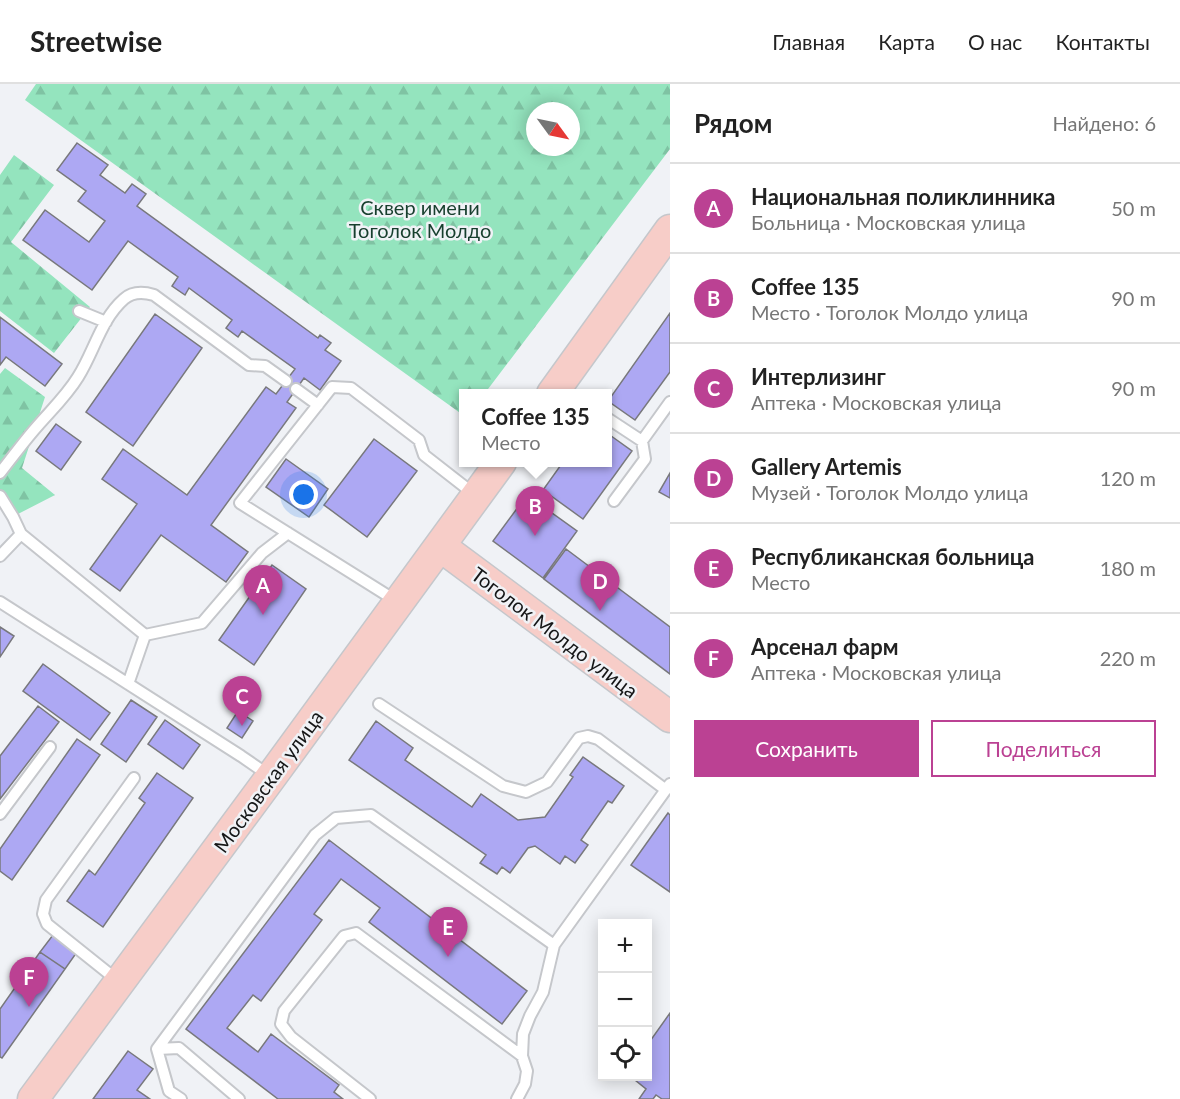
<!DOCTYPE html>
<html lang="ru">
<meta charset="utf-8">
<style>
body{margin:0;font-family:Lato,sans-serif;background:#f2f2f2;color:#222}
.controls{position:absolute;right:18px;bottom:18px;display:grid;overflow:hidden;border-radius:0px;box-shadow:0 3px 15px #0003}
.controls button{width:54px;height:54px;display:grid;place-items:center;padding:0;border:0;border-bottom:2px solid #e0e0e0;background:#fff;color:#222;font:30px sans-serif}
.compass{position:absolute;left:526px;top:18px;width:54px;height:54px;border-radius:50%;background:#fff;box-shadow:0 3px 15px #0003;rotate:123deg}
.you{position:absolute;left:304px;top:411px;width:21px;height:21px;margin:-15px;border:4px solid #fff;border-radius:50%;background:#1a73e8;box-shadow:0 0 0 9px #1a73e833}
.badge{display:grid;place-items:center;width:39px;height:39px;border-radius:50%;background:#bb4193;color:#fff;font-size:20px;font-weight:700}
.pin{position:absolute;translate:-50% -50px;filter:drop-shadow(0 2px 3px #0008)}
.pin::after{content:'';position:absolute;top:32px;width:21px;height:18px;background:inherit;clip-path:polygon(0 0,100% 0,50% 100%)}
.popup{position:absolute;left:459px;top:305px;width:153px;height:78px;box-sizing:border-box;display:grid;place-content:center;border-radius:0px;background:#fff;filter:drop-shadow(0 2px 4px #0005);font-size:20px;white-space:nowrap;color:#767676}
.popup b{font-size:22px;color:#222}
.popup::after{content:'';position:absolute;left:50%;top:100%;margin-left:-12px;border:12px solid transparent;border-top-color:#fff}
.list{margin:0;padding:0;list-style:none}
h2{display:flex;justify-content:space-between;align-items:center;height:78px;margin:0;padding:0 24px;font-size:26px}
h2 small{font-size:20px;font-weight:400;color:#767676}
.list li{display:grid;grid-template-columns:39px 1fr auto;gap:18px;align-items:center;box-sizing:border-box;height:90px;padding:0 24px;border-top:2px solid #e0e0e0}
.list b{display:block;font-size:22px;white-space:nowrap}
.list p{margin:0;font-size:20px;white-space:nowrap;color:#767676}
.list em{font-size:20px;font-style:normal;color:#767676}
.actions{display:flex;gap:12px;padding:18px 24px}
.actions a{flex:1;padding:14px 0;border:2px solid #bb4193;border-radius:0px;text-align:center;font-size:21px;color:#bb4193}
.actions .main{background:#bb4193;color:#fff}
.icon{flex:none;width:33px;height:33px;fill:none;stroke:currentColor;stroke-width:2;stroke-linecap:round;stroke-linejoin:round}
.map{position:relative;flex:none;width:670px;height:1015px;overflow:hidden}
header{display:flex;align-items:center;gap:36px;box-sizing:border-box;height:84px;padding:0 30px;background:#fff;border-bottom:2px solid #e0e0e0}
header strong{font-size:28px}
nav{display:flex;gap:33px;margin-inline-start:auto;font-size:21px}
main{display:flex}
aside{flex:1;background:#fff}
.map>svg:first-child{display:block}
</style>
<header>
<strong>Streetwise</strong>
<nav><a>Главная</a><a>Карта</a><a>О нас</a><a>Контакты</a></nav>
</header>
<main>
<div class="map">
<svg width="670" height="1015" viewBox="0 0 670 1015">
<defs>
<pattern id="forest-firs" width="22" height="20" patternUnits="userSpaceOnUse" patternTransform="scale(1.5)"><rect width="22" height="20" fill="#94e4be"/><path d="M5 1l3.5 6h-7zM16 11l3.5 6h-7z" fill="#7fc3a3"/></pattern>
</defs>
<rect width="100%" height="100%" fill="#f0f2f6"/>
<!-- forest -->
<path fill="url(#forest-firs)" fill-rule="evenodd" d="M36,0H670V65L485,309L463,310V331L25,16ZM535,27H571V63H535Z
M14,71L54,101L11,158L90,223L54,269L0,227V91Z
M5,284L45,313L22,384L55,411L18,430L0,419V290Z"/>
<!-- building -->
<path fill="#ada8f3" stroke="#78787c" stroke-width="1.5" d="M77,59L108,81L100,91L125,109L132,100L146,110L137,122L318,254L320,251L331,259L325,266L341,277L320,306L304,294L287,318L296,324L211,441L248,468L226,498L161,451L120,507L90,485L137,420L102,395L123,365L187,411L266,303L276,310L295,285L242,247L238,253L226,244L232,236L189,204L185,211L172,202L178,193L128,157L92,206L23,156L45,126L89,158L105,137L78,117L86,107L57,86Z
M670,229V288L635,336L608,317Z
M155,230L202,264L133,362L86,328Z
M0,233L62,280L45,302L6,273L0,281Z
M56,340L81,358L61,386L36,367Z
M607,349L632,367L583,435L543,406L563,378H607Z
M374,355L417,387L367,453L324,421Z
M286,375L328,405L309,433L266,403Z
M670,389V414L659,408Z
M527,411L577,447L543,494L493,457Z
M566,465L670,543V590L544,495Z
M272,481L306,505L254,581L219,556Z
M0,543L14,552L0,573Z
M43,580L110,629L90,656L23,607Z
M131,616L157,633L126,678L101,660Z
M38,622L59,638L0,715V672Z
M238,627L253,637L242,654L227,644Z
M165,636L200,661L183,685L148,660Z
M376,637L413,664L405,676L472,723L481,710L518,736L545,733L573,693L570,691L583,673L624,702L612,719L608,717L581,756L588,761L575,779L565,772L560,780L535,762L528,764L510,789L502,783L497,790L480,779L486,771L349,676Z
M77,655L100,671L12,796L0,787V765Z
M157,689L193,714L103,843L67,817L89,786L95,791L145,719L139,714Z
M668,729L670,731V808L631,781Z
M329,756L527,907L502,940L369,838L380,824L341,795L314,830L322,836L261,917L253,911L227,944L258,968L271,950L339,1001L334,1008L343,1015H278L186,945Z
M53,851L77,868L65,885L40,868Z
M40,868L65,885L2,974L0,973V925Z
M670,929V1015H662L656,1011L653,1015H639L646,1005L630,992H648V960Z
M128,967L153,985L137,1006L150,1015H93Z"/>
<g fill="none" stroke-linecap="round" stroke-linejoin="round">
<!-- service casing -->
<g stroke="#c5c7cb" stroke-width="14">
<path id="service" d="M79,227L106,238
M296,305L318,321
M607,334L642,357L645,375L614,417
M642,357L670,318
M0,389C11,375 22,360 34,346C49,328 65,314 78,293C94,268 101,235 124,215C133,207 144,208 154,211L249,281L265,282L286,297
M0,412L13,433L21,450L0,472
M21,450L145,551
M0,518L241,672L270,692
M398,518L240,419L332,303L351,304L419,356L424,371L474,410
M145,551L202,539L262,469L288,449
M128,600L145,551
M379,620L503,702L526,708L547,698L579,654L588,652L598,655L666,706
M0,730L50,663
M117,896L47,840L43,830L46,816L134,694
M157,965L315,751L336,734L371,731L554,861
M157,965L179,964L239,1015
M157,965L169,1007L181,1015
M370,1015L291,953L281,940L284,927L344,852L356,849L522,972
M517,1015L525,1000L527,987L522,972L523,950L530,932L543,908L554,861L670,700"/>
</g>
<!-- secondary casing -->
<g stroke="#c5c7cb" stroke-width="33">
<path id="secondary" d="M552,310L670,146
M440,462L670,633
M33,1015L271,693L501,378"/>
</g>
<!-- service -->
<use href="#service" stroke="#fff" stroke-width="10"/>
<!-- secondary -->
<use href="#secondary" stroke="#f7cdc8" stroke-width="30"/>
</g>
<g text-anchor="middle" dominant-baseline="central" stroke-width="5" stroke-linejoin="round" paint-order="stroke">
<!-- park labels -->
<g font-size="20" fill="#173f2e" stroke="#f0f2f6">
<text x="420" y="123">Сквер имени<tspan x="420" dy="23">Тоголок Молдо</tspan></text>
</g>
<!-- street labels -->
<g font-size="20" fill="#151617" stroke="#f0f2f6">
<text transform="translate(555 548) rotate(37)">Тоголок Молдо улица</text>
<text transform="translate(268 697) rotate(-54)">Московская улица</text>
</g>
</g>
</svg>
<div class="controls">
<button>+</button>
<button>−</button>
<button><svg class="icon" aria-label="locate" viewBox="0 0 24 24"><circle cx="12" cy="12" r="6"/><path d="M12 2v4M12 18v4M2 12h4M18 12h4"/></svg></button>
</div>
<svg class="compass" viewBox="-18 -18 36 36"><path d="M0-13l5 13h-10z" fill="#e53935"/><path d="M0 13l5-13h-10z" fill="#767676"/></svg>
<div class="you"></div>
<div class="pin badge" style="left:263px;top:531px">A</div>
<div class="pin badge" style="left:535px;top:452px">B</div>
<div class="popup"><b>Coffee 135</b>Место</div>
<div class="pin badge" style="left:242px;top:642px">C</div>
<div class="pin badge" style="left:600px;top:527px">D</div>
<div class="pin badge" style="left:448px;top:873px">E</div>
<div class="pin badge" style="left:29px;top:923px">F</div>
</div>
<aside>
<h2>Рядом<small>Найдено: 6</small></h2>
<ul class="list">
<li><span class="badge">A</span><div><b>Национальная поликлинника</b><p>Больница · Московская улица</p></div><em>50 m</em></li>
<li><span class="badge">B</span><div><b>Coffee 135</b><p>Место · Тоголок Молдо улица</p></div><em>90 m</em></li>
<li><span class="badge">C</span><div><b>Интерлизинг</b><p>Аптека · Московская улица</p></div><em>90 m</em></li>
<li><span class="badge">D</span><div><b>Gallery Artemis</b><p>Музей · Тоголок Молдо улица</p></div><em>120 m</em></li>
<li><span class="badge">E</span><div><b>Республиканская больница</b><p>Место</p></div><em>180 m</em></li>
<li><span class="badge">F</span><div><b>Арсенал фарм</b><p>Аптека · Московская улица</p></div><em>220 m</em></li>
</ul>
<div class="actions"><a class="main">Сохранить</a><a>Поделиться</a></div>
</aside>
</main>
